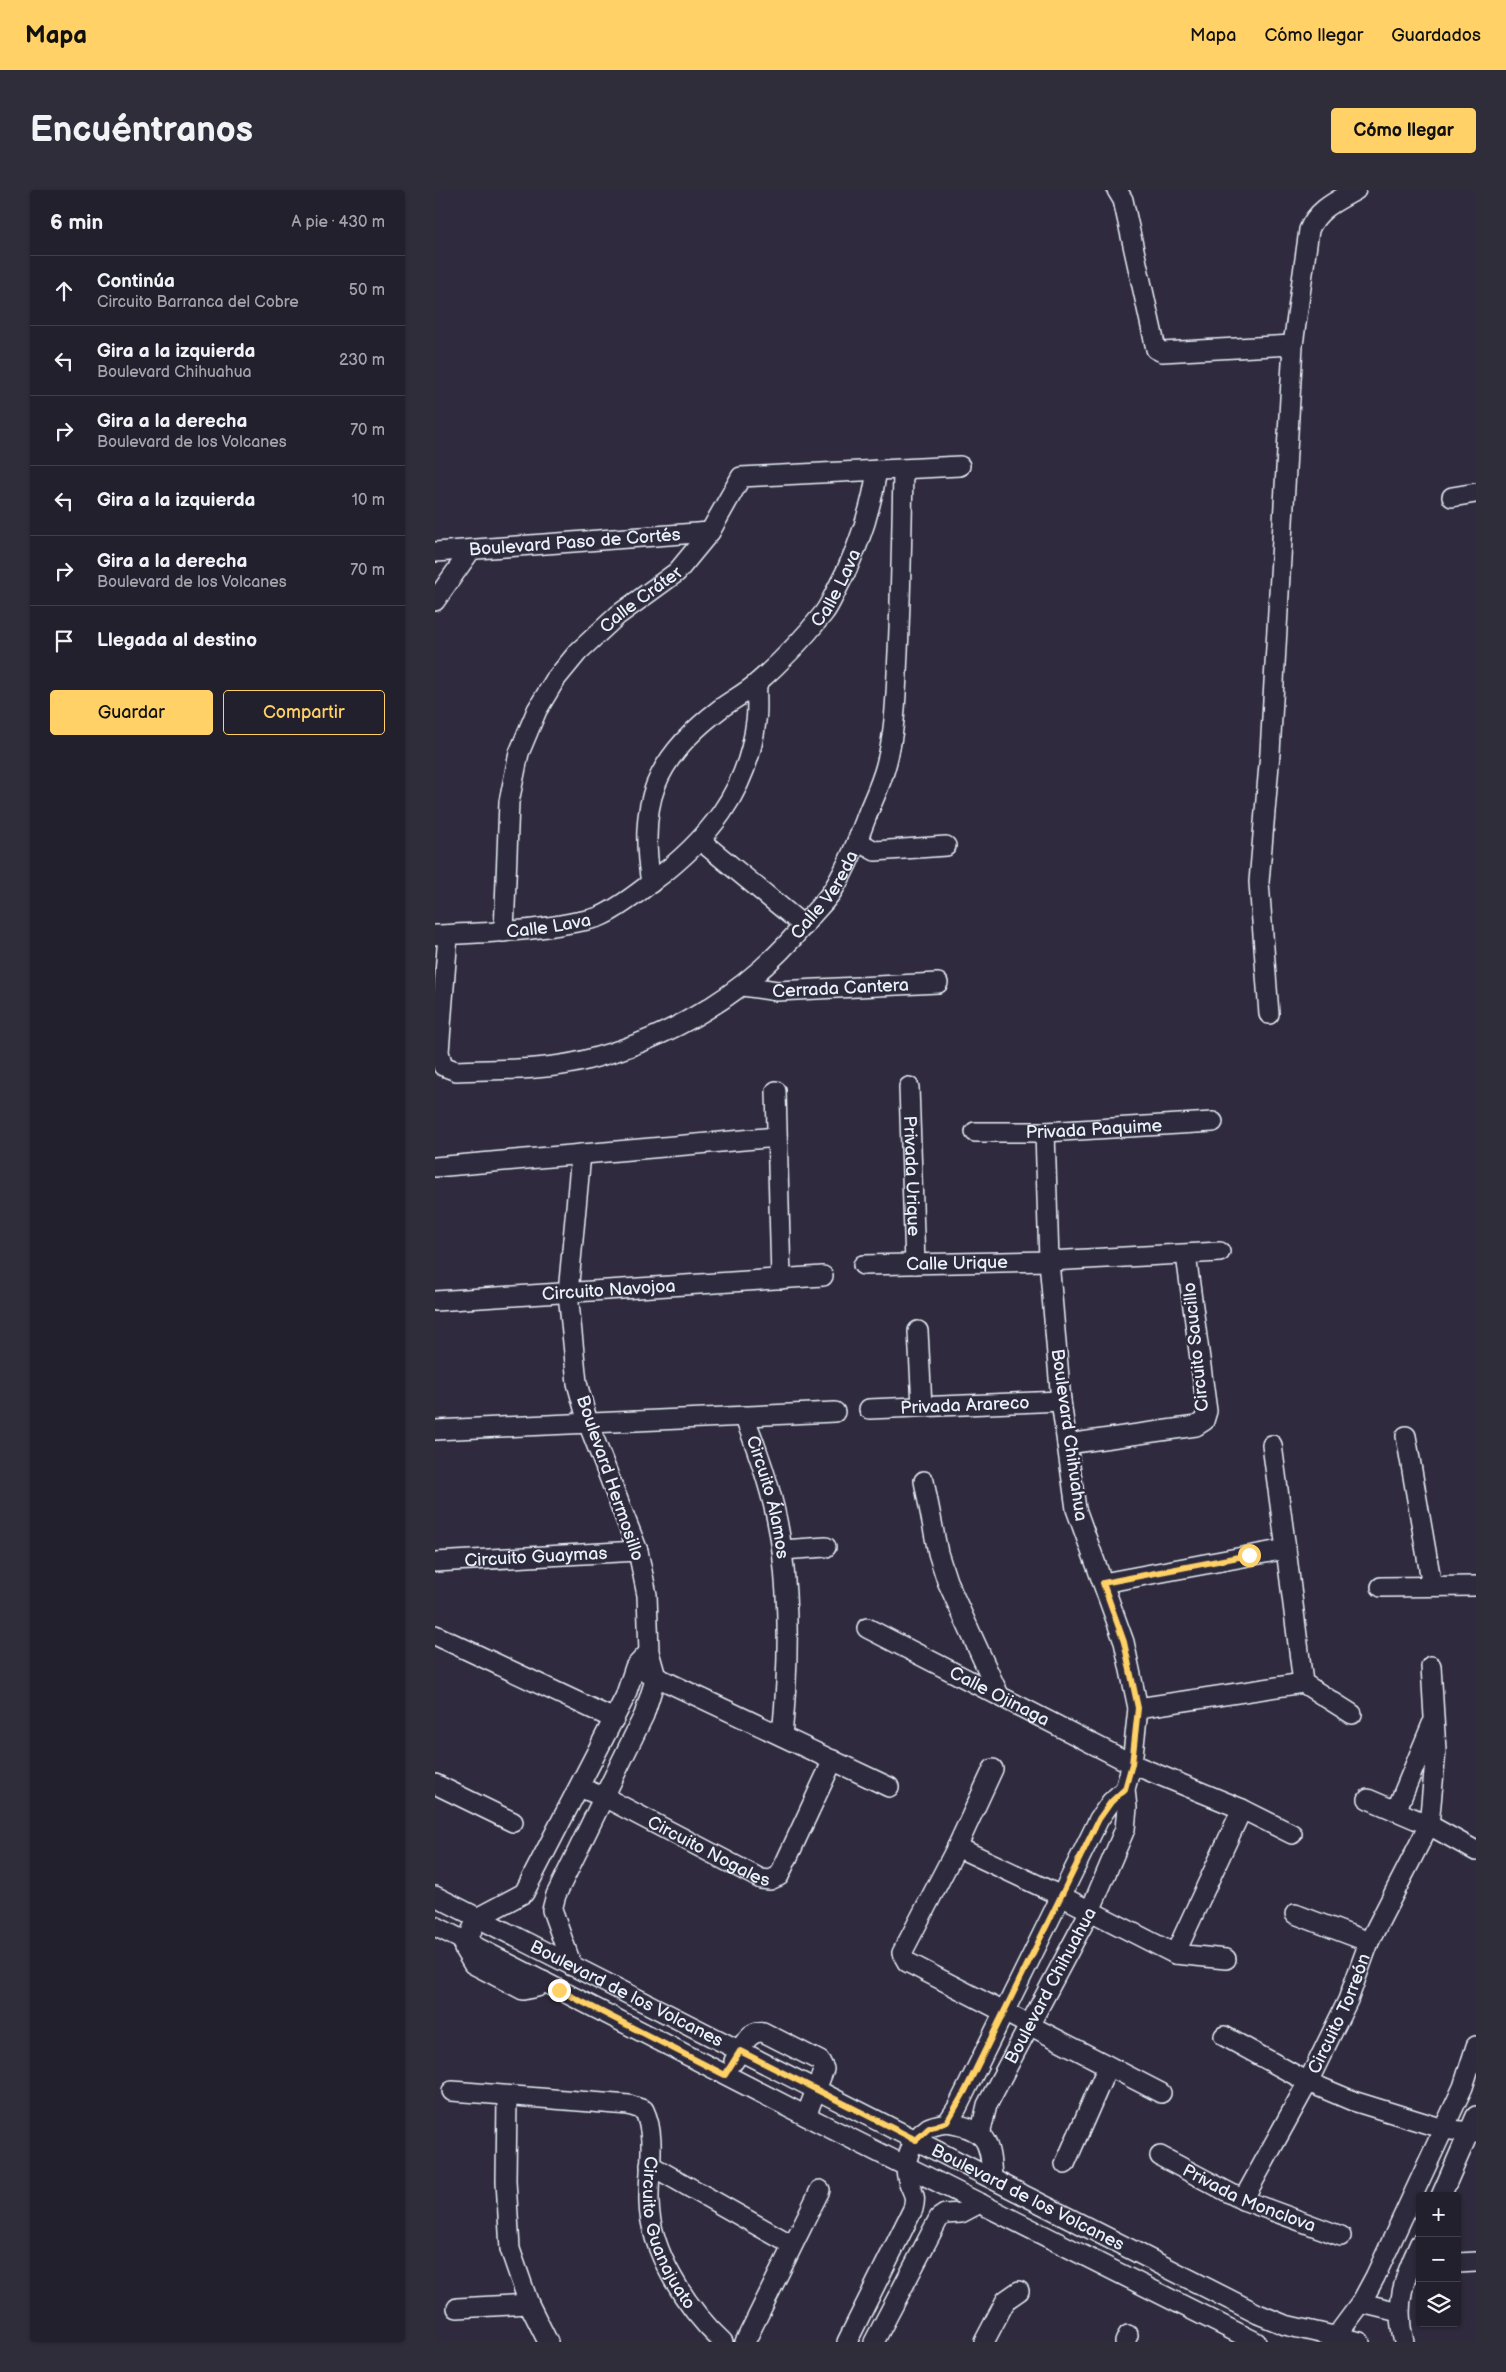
<!DOCTYPE html>
<html lang="es">
<meta charset="utf-8">
<style>
body{margin:0;font-family:"Balsamiq Sans",sans-serif;background:#2f2d3a;color:#f1f3f6}
.controls{position:absolute;right:15px;bottom:15px;display:grid;overflow:hidden;border-radius:5px;box-shadow:0 1px 4px #0004}
.controls button{width:45px;height:45px;display:grid;place-items:center;padding:0;border:0;border-bottom:1px solid #403e4a;background:#23202e;color:#f1f3f6;font:25px sans-serif}
.stop{position:absolute;width:15px;height:15px;margin:-11px;border:4px solid #ffd166;border-radius:50%;background:#fff}
.stop.end{background:#ffd166;border-color:#fff;box-shadow:0 1px 5px #0008}
.list{margin:0;padding:0;list-style:none}
h2{display:flex;justify-content:space-between;align-items:center;height:65px;margin:0;padding:0 20px;font-size:21px}
h2 small{font-size:16px;font-weight:400;color:#a3a3aa}
.list li{display:grid;grid-template-columns:32px 1fr auto;gap:15px;align-items:center;box-sizing:border-box;height:70px;padding:0 20px;border-top:1px solid #403e4a}
.list b{display:block;font-size:19px;white-space:nowrap}
.list p{margin:0;font-size:16px;white-space:nowrap;color:#a3a3aa}
.list em{font-size:16px;font-style:normal;color:#a3a3aa}
.actions{display:flex;gap:10px;padding:15px 20px}
.actions a{flex:1;padding:11px 0;border:1px solid #ffd166;border-radius:5px;text-align:center;font-size:18px;color:#ffd166}
.actions .main{background:#ffd166;color:#111}
.icon{flex:none;width:28px;height:28px;fill:none;stroke:currentColor;stroke-width:2;stroke-linecap:round;stroke-linejoin:round}
.map{position:relative;flex:none;width:1041px;height:2152px;overflow:hidden;border-radius:5px}
header{display:flex;align-items:center;gap:30px;box-sizing:border-box;height:70px;padding:0 25px;background:#ffd166;color:#111}
header strong{font-size:24px}
nav{display:flex;gap:28px;margin-inline-start:auto;font-size:18px}
.intro{display:flex;align-items:center;justify-content:space-between;box-sizing:border-box;height:120px;padding:0 30px}
h1{margin:0;font-size:35px}
.button{padding:12px 22px;border-radius:5px;background:#ffd166;color:#111;font-size:18px;font-weight:700}
main{display:flex;gap:30px;padding:0 30px}
aside{flex:1;background:#23202e;border-radius:5px;box-shadow:0 1px 4px #0004}
.map>svg:first-child{display:block}
</style>
<header>
<strong>Mapa</strong>
<nav><a>Mapa</a><a>Cómo llegar</a><a>Guardados</a></nav>
</header>
<div class="intro"><h1>Encuéntranos</h1><a class="button">Cómo llegar</a></div>
<main>
<aside>
<h2>6 min<small>A pie · 430 m</small></h2>
<ul class="list">
<li><svg class="icon" aria-label="ahead" viewBox="0 0 24 24"><path d="M12 20V5M6 11l6-6 6 6"/></svg><div><b>Continúa</b><p>Circuito Barranca del Cobre</p></div><em>50 m</em></li>
<li><svg class="icon" aria-label="left" viewBox="0 0 24 24"><path d="M17 20v-9H6M10 6l-5 5 5 5"/></svg><div><b>Gira a la izquierda</b><p>Boulevard Chihuahua</p></div><em>230 m</em></li>
<li><svg class="icon" aria-label="right" viewBox="0 0 24 24"><path d="M7 20v-9h11M14 6l5 5-5 5"/></svg><div><b>Gira a la derecha</b><p>Boulevard de los Volcanes</p></div><em>70 m</em></li>
<li><svg class="icon" aria-label="left" viewBox="0 0 24 24"><path d="M17 20v-9H6M10 6l-5 5 5 5"/></svg><div><b>Gira a la izquierda</b></div><em>10 m</em></li>
<li><svg class="icon" aria-label="right" viewBox="0 0 24 24"><path d="M7 20v-9h11M14 6l5 5-5 5"/></svg><div><b>Gira a la derecha</b><p>Boulevard de los Volcanes</p></div><em>70 m</em></li>
<li><svg class="icon" aria-label="arrive" viewBox="0 0 24 24"><path d="M6 21V4h12l-3 4 3 4H6"/></svg><div><b>Llegada al destino</b></div></li>
</ul>
<div class="actions"><a class="main">Guardar</a><a>Compartir</a></div>
</aside>
<div class="map">
<svg width="1041" height="2152" viewBox="0 0 1041 2152">
<rect width="100%" height="100%" fill="#2f2a3d"/>
<filter id="ink" filterUnits="userSpaceOnUse"><feTurbulence type="fractalNoise" baseFrequency=".02" numOctaves="2"/><feDisplacementMap in="SourceGraphic" scale="10" xChannelSelector="R" yChannelSelector="G"/><feConvolveMatrix kernelMatrix="1 2 1 2 8 2 1 2 1" color-interpolation-filters="sRGB"/></filter>
<g filter="url(#ink)">
<g fill="none" stroke-linecap="round" stroke-linejoin="round">
<!-- minor casing -->
<g stroke="#e8f1f8" stroke-width="22">
<g id="minor">
<path d="M682,0L688,10L721,159L727,162L858,155"/>
<path d="M1017,307L1041,303"/>
<path id="s1" d="M0,362L275,342"/>
<path d="M0,411L36,360"/>
<path d="M266,651L369,736"/>
<path d="M422,651L440,661L511,656"/>
<path id="s2" d="M216,693C203,613 219,569 285,519C297,510 311,503 322,493C346,472 368,449 388,424C393,418 397,409 401,401C421,364 436,322 442,280"/>
<path id="s3" d="M69,742L74,612L84,563L102,520L120,490L143,462L183,425L242,382L275,342L306,287L525,276"/>
<path id="s4" d="M0,745C46,743 91,742 136,733C146,731 157,730 166,726C184,718 201,704 217,692C272,651 313,602 321,531C323,519 321,506 322,493"/>
<path id="s5" d="M13,745L4,862L8,876L21,881C62,879 107,881 147,871C237,849 315,802 373,730C381,720 391,711 398,700C413,676 424,647 434,620C440,606 447,591 451,575C461,539 461,500 463,462C466,401 467,340 468,279"/>
<path id="s6" d="M308,796L342,801L503,793"/>
<path d="M834,824L824,692L835,563L858,155L874,40C882,19 902,11 921,0"/>
<path id="s7" d="M474,897L480,1074"/>
<path d="M341,901L346,1089"/>
<path id="s8" d="M540,942H610L778,932"/>
<path d="M0,977L342,947"/>
<path id="s9" d="M428,1075L614,1071L785,1062"/>
<path id="s10" d="M0,1111L388,1086"/>
<path d="M483,1141L487,1216"/>
<path id="s11" d="M434,1219L626,1211"/>
<path id="s12" d="M309,1226C325,1266 342,1317 347,1361C355,1422 353,1485 347,1546"/>
<path d="M0,1240L400,1222"/>
<path d="M971,1246L997,1396"/>
<path d="M632,1254L761,1236L769,1231L772,1221L751,1065"/>
<path d="M489,1291L503,1363L512,1391L564,1505"/>
<path d="M851,1359L868,1493"/>
<path d="M347,1360L391,1357"/>
<path id="s13" d="M0,1372L203,1361"/>
<path d="M668,1393L851,1359L837,1255"/>
<path d="M946,1397L1041,1396"/>
<path id="s14" d="M432,1438L697,1574L807,1619L857,1644"/>
<path d="M0,1445L179,1529"/>
<path d="M211,1482L454,1597"/>
<path d="M703,1518L868,1493L917,1524"/>
<path d="M558,1579L522,1657L467,1763L472,1772L726,1903"/>
<path d="M0,1594L78,1632"/>
<path id="s15" d="M144,1597L171,1608L326,1689L335,1690L344,1686L398,1570"/>
<path d="M933,1609L994,1635L1041,1661"/>
<path d="M961,1621L997,1534"/>
<path d="M522,1657L626,1706L740,1764"/>
<path id="s16" d="M0,1706L823,2124L850,2135L925,2152"/>
<path d="M860,1724L934,1752"/>
<path d="M0,1736L371,1926L821,2152"/>
<path d="M791,1769L740,1764L807,1619"/>
<path d="M137,1776L117,1720L121,1705L209,1525L221,1487L214,1462L212,1405L203,1361L153,1233L142,1193L133,1103L146,964"/>
<path d="M108,1791L102,1797L88,1800L38,1774L29,1759L42,1728L89,1703L190,1507L200,1477L214,1462"/>
<path d="M789,1846L873,1892L918,1911L1009,1939L1041,1943"/>
<path d="M299,1871C306,1860 312,1840 328,1842L385,1871L389,1879L371,1926"/>
<path id="s17" d="M17,1901L194,1915L209,1920C222,1947 213,1982 214,2012C215,2062 252,2119 288,2152"/>
<path d="M72,1907L71,1991L75,2059L94,2114L113,2152"/>
<path d="M512,1933C552,1939 555,1951 557,1988"/>
<path id="s18" d="M545,1945L552,1915L655,1721L690,1639L692,1618L690,1599L697,1574L703,1518L689,1452L641,1319L626,1211L614,1071L610,942"/>
<path id="s19" d="M725,1966L808,2010L906,2046"/>
<path d="M630,1974L673,1876"/>
<path d="M215,1975L357,2055"/>
<path d="M1006,2006L1041,1926"/>
<path id="s20" d="M808,2010L873,1892L913,1810L934,1752L994,1635L1001,1561L996,1476"/>
<path d="M1023,2073L1041,2072"/>
<path d="M926,2113L964,2122"/>
<path d="M22,2118L94,2114"/>
<path d="M310,2152L385,2000"/>
<path d="M412,2152L478,2019C482,2004 477,2003 473,1990C467,1971 477,1949 493,1938C498,1935 506,1934 512,1933L522,1918L664,1629L676,1612L690,1599"/>
<path d="M439,2152L504,2028L510,2024L526,2023L545,2013"/>
<path d="M549,2152L571,2110L584,2101"/>
<path d="M690,2152L693,2145"/>
<path d="M897,2152L926,2113L940,2087L1028,1897L1041,1856"/>
<path d="M969,2152C959,2115 969,2087 985,2053"/>
</g>
</g>
<!-- minor -->
<use href="#minor" stroke="#2f2a3d" stroke-width="19"/>
</g>
</g>
<g fill="none" stroke-linecap="round" stroke-linejoin="round" filter="url(#ink)">
<!-- route -->
<path stroke="#ffd166" stroke-width="6" d="M124,1800L290,1885L305,1861L481,1950L494,1938L512,1932L530,1901L664,1629L676,1612L690,1599L697,1574L703,1518L689,1452L668,1393L814,1365"/>
</g>
<g text-anchor="middle" dominant-baseline="central" stroke-width="5" stroke-linejoin="round" paint-order="stroke">
<!-- street labels -->
<g font-size="18" fill="#e8f1f8" stroke="#2f2a3d">
<text stroke="none"><textPath href="#s1" startOffset="140">Boulevard Paso de Cortés</textPath></text>
<text stroke="none"><textPath href="#s2" startOffset="370">Calle Lava</textPath></text>
<text stroke="none"><textPath href="#s3" startOffset="380">Calle Cráter</textPath></text>
<text stroke="none"><textPath href="#s5" startOffset="574">Calle Vereda</textPath></text>
<text stroke="none"><textPath href="#s4" startOffset="114">Calle Lava</textPath></text>
<text stroke="none"><textPath href="#s6" startOffset="98">Cerrada Cantera</textPath></text>
<text stroke="none"><textPath href="#s8" startOffset="119">Privada Paquime</textPath></text>
<text stroke="none"><textPath href="#s7" startOffset="89">Privada Urique</textPath></text>
<text stroke="none"><textPath href="#s9" startOffset="94">Calle Urique</textPath></text>
<text stroke="none"><textPath href="#s10" startOffset="174">Circuito Navojoa</textPath></text>
<text transform="translate(761 1157) rotate(-96)">Circuito Saucillo</text>
<text stroke="none"><textPath href="#s11" startOffset="96">Privada Arareco</textPath></text>
<text transform="translate(634 1245) rotate(82)">Boulevard Chihuahua</text>
<text transform="translate(175 1288) rotate(71)">Boulevard Hermosillo</text>
<text stroke="none"><textPath href="#s12" startOffset="85">Circuito Álamos</textPath></text>
<text stroke="none"><textPath href="#s13" startOffset="101">Circuito Guaymas</textPath></text>
<text stroke="none"><textPath href="#s14" startOffset="149">Calle Ojinaga</textPath></text>
<text stroke="none"><textPath href="#s15" startOffset="145">Circuito Nogales</textPath></text>
<text stroke="none"><textPath href="#s18" startOffset="166">Boulevard Chihuahua</textPath></text>
<text stroke="none"><textPath href="#s16" startOffset="215">Boulevard de los Volcanes</textPath></text>
<text stroke="none"><textPath href="#s20" startOffset="210">Circuito Torreón</textPath></text>
<text stroke="none"><textPath href="#s16" startOffset="665">Boulevard de los Volcanes</textPath></text>
<text stroke="none"><textPath href="#s19" startOffset="99">Privada Monclova</textPath></text>
<text stroke="none"><textPath href="#s17" startOffset="321">Circuito Guanajuato</textPath></text>
</g>
</g>
</svg>
<div class="controls">
<button>+</button>
<button>−</button>
<button><svg class="icon" aria-label="layers" viewBox="0 0 24 24"><path d="M12 4l9 5-9 5-9-5zM3 14l9 5 9-5"/></svg></button>
</div>
<div class="stop" style="left:814px;top:1365px"></div>
<div class="stop end" style="left:124px;top:1800px"></div>
</div>
</main>
